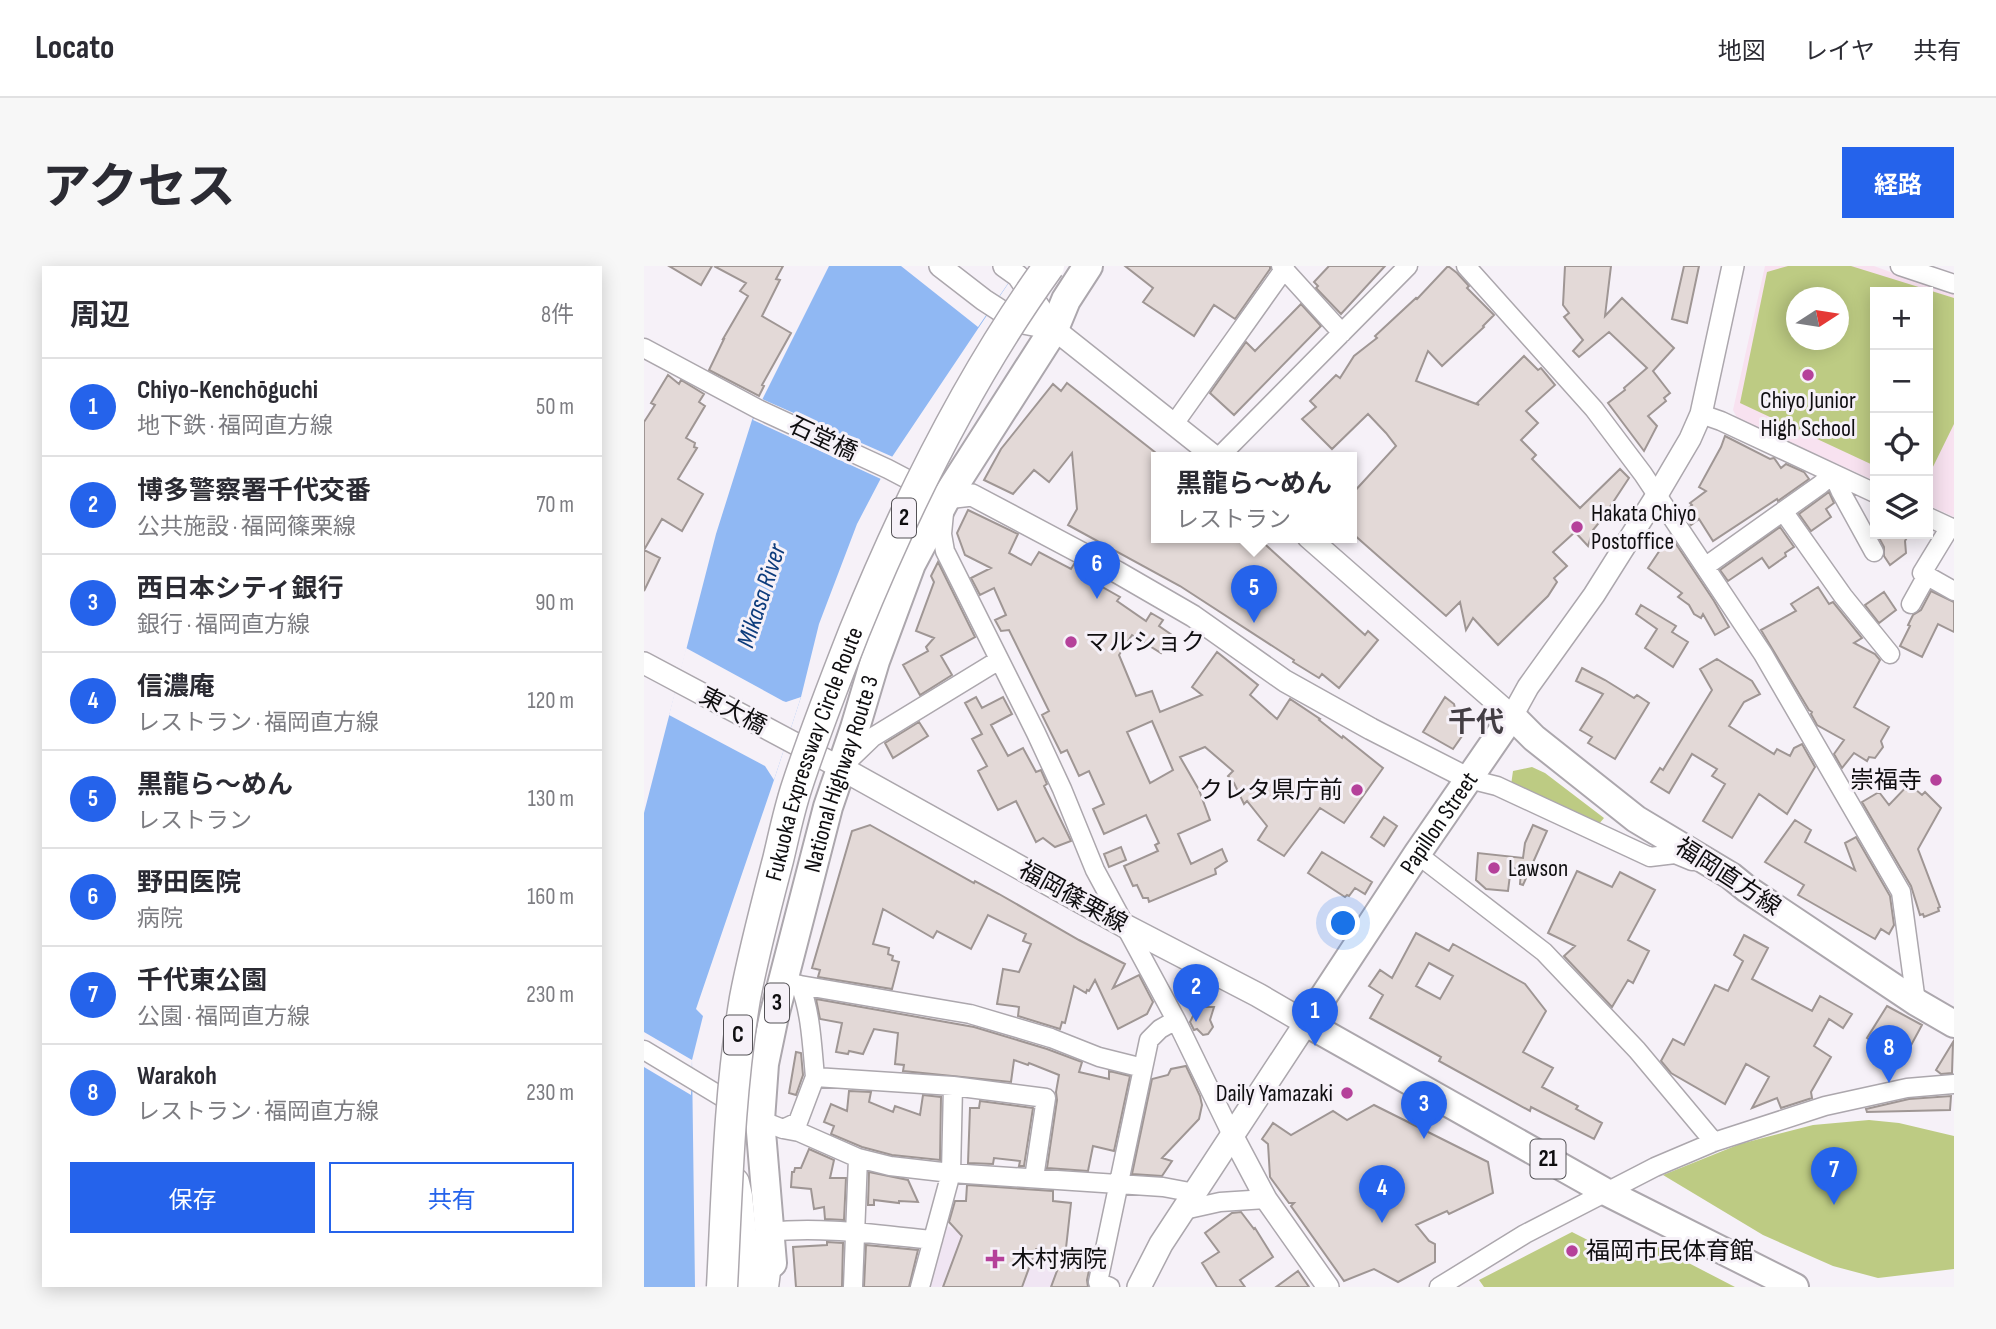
<!DOCTYPE html>
<html lang="ja">
<meta charset="utf-8">
<style>
body{margin:0;font-family:"Sofia Sans Condensed","Noto Sans JP",sans-serif;background:#f7f7f7;color:#2b2b33}
.controls{position:absolute;right:21px;top:21px;display:grid;overflow:hidden;border-radius:0px;box-shadow:0 4px 18px #0003}
.controls button{width:63px;height:63px;display:grid;place-items:center;padding:0;border:0;border-bottom:2px solid #e1e1e2;background:#fff;color:#2b2b33;font:35px sans-serif}
.compass{position:absolute;left:1142px;top:21px;width:63px;height:63px;border-radius:50%;background:#fff;box-shadow:0 4px 18px #0003;rotate:78deg}
.you{position:absolute;left:700px;top:658px;width:24px;height:24px;margin:-18px;border:5px solid #fff;border-radius:50%;background:#1a73e8;box-shadow:0 0 0 10px #1a73e833}
.badge{display:grid;place-items:center;width:46px;height:46px;border-radius:50%;background:#2563eb;color:#fff;font-size:23px;font-weight:700}
.pin{position:absolute;translate:-50% -58px;filter:drop-shadow(0 2px 4px #0008)}
.pin::after{content:'';position:absolute;top:37px;width:24px;height:21px;background:inherit;clip-path:polygon(0 0,100% 0,50% 100%)}
.popup{position:absolute;left:507px;top:186px;width:206px;height:91px;box-sizing:border-box;display:grid;place-content:center;border-radius:0px;background:#fff;filter:drop-shadow(0 2px 5px #0005);font-size:23px;white-space:nowrap;color:#7c7c81}
.popup b{font-size:26px;color:#2b2b33}
.popup::after{content:'';position:absolute;left:50%;top:100%;margin-left:-14px;border:14px solid transparent;border-top-color:#fff}
.list{margin:0;padding:0;list-style:none}
h2{display:flex;justify-content:space-between;align-items:center;height:91px;margin:0;padding:0 28px;font-size:30px}
h2 small{font-size:23px;font-weight:400;color:#7c7c81}
.list li{display:grid;grid-template-columns:46px 1fr auto;gap:21px;align-items:center;box-sizing:border-box;height:98px;padding:0 28px;border-top:2px solid #e1e1e2}
.list b{display:block;font-size:26px;white-space:nowrap}
.list p{margin:0;font-size:23px;white-space:nowrap;color:#7c7c81}
.list em{font-size:23px;font-style:normal;color:#7c7c81}
.actions{display:flex;gap:14px;padding:21px 28px}
.actions a{flex:1;padding:16px 0;border:2px solid #2563eb;border-radius:0px;text-align:center;font-size:24px;color:#2563eb}
.actions .main{background:#2563eb;color:#fff}
.icon{flex:none;width:38px;height:38px;fill:none;stroke:currentColor;stroke-width:2;stroke-linecap:round;stroke-linejoin:round}
.map{position:relative;flex:none;width:1310px;height:1021px;overflow:hidden;border-radius:0px}
header{display:flex;align-items:center;gap:42px;box-sizing:border-box;height:98px;padding:0 35px;background:#fff;border-bottom:2px solid #e1e1e2}
header strong{font-size:33px}
nav{display:flex;gap:38px;margin-inline-start:auto;font-size:24px}
.intro{display:flex;align-items:center;justify-content:space-between;box-sizing:border-box;height:168px;padding:0 42px}
h1{margin:0;font-size:49px}
.button{padding:18px 32px;border-radius:0px;background:#2563eb;color:#fff;font-size:24px;font-weight:700}
main{display:flex;gap:42px;padding:0 42px}
aside{flex:1;background:#fff;border-radius:0px;box-shadow:0 4px 18px #0003}
.map>svg:first-child{display:block}
</style>
<header>
<strong>Locato</strong>
<nav><a>地図</a><a>レイヤ</a><a>共有</a></nav>
</header>
<div class="intro"><h1>アクセス</h1><a class="button">経路</a></div>
<main>
<aside>
<h2>周辺<small>8件</small></h2>
<ul class="list">
<li><span class="badge">1</span><div><b>Chiyo-Kenchōguchi</b><p>地下鉄 · 福岡直方線</p></div><em>50 m</em></li>
<li><span class="badge">2</span><div><b>博多警察署千代交番</b><p>公共施設 · 福岡篠栗線</p></div><em>70 m</em></li>
<li><span class="badge">3</span><div><b>西日本シティ銀行</b><p>銀行 · 福岡直方線</p></div><em>90 m</em></li>
<li><span class="badge">4</span><div><b>信濃庵</b><p>レストラン · 福岡直方線</p></div><em>120 m</em></li>
<li><span class="badge">5</span><div><b>黒龍ら〜めん</b><p>レストラン</p></div><em>130 m</em></li>
<li><span class="badge">6</span><div><b>野田医院</b><p>病院</p></div><em>160 m</em></li>
<li><span class="badge">7</span><div><b>千代東公園</b><p>公園 · 福岡直方線</p></div><em>230 m</em></li>
<li><span class="badge">8</span><div><b>Warakoh</b><p>レストラン · 福岡直方線</p></div><em>230 m</em></li>
</ul>
<div class="actions"><a class="main">保存</a><a>共有</a></div>
</aside>
<div class="map">
<svg width="1310" height="1021" viewBox="0 0 1310 1021">
<rect width="100%" height="100%" fill="#f6f1f8"/>
<!-- built -->
<path fill="#f0e5f3" d="M300,959L328,970L373,973L452,1013L448,1021H281Z"/>
<!-- education -->
<path fill="#f8e2f0" fill-rule="evenodd" d="M1121,0H1230L1296,24L1310,27V251L1284,239V26H1231V215L1093,152L1089,144ZM1153,32H1195V74H1153Z"/>
<!-- green -->
<path fill="#bdcb83" fill-rule="evenodd" d="M1144,0H1207L1310,32V158L1284,211V26H1231V200L1096,137L1123,6ZM1153,32H1195V74H1153Z
M888,501L901,507L960,552L954,559L867,519L869,505Z
M1225,854L1255,857L1310,870V1003L1234,1012L1189,1000L1119,969L1019,909L1096,878L1169,859Z
M928,966L983,994L1004,976L1091,1021H840L835,1014Z"/>
<!-- water -->
<path fill="#90b8f3" d="M185,0H376L248,191L213,258L175,358L157,431L130,514L52,743L59,750L48,794L51,1021H0V547L72,268L108,154Z"/>
<!-- pier -->
<path fill="#f6f1f8" d="M257,0H376L334,61Z
M118,133L249,191L244,203L237,213L109,154Z
M42,382L139,435L142,436L157,431L130,514L121,500L25,449Z
M0,766L48,794L47,829L0,801Z"/>
<!-- building -->
<path fill="#e3d9d7" stroke="#9f9694" stroke-width="2" fill-rule="evenodd" d="M25,0H68L57,19Z
M70,0H139L132,13L136,14L118,50L147,67L118,119L120,120L115,130L65,104L80,73H79L104,30L96,25L102,17Z
M481,0H626V3L591,53L570,39L550,70L499,36L509,22Z
M685,0H741L697,48L672,22L674,20L670,16Z
M804,0L813,7L825,20L823,22L850,49L839,60L840,61L798,100L784,85L772,115L835,139L833,137L880,90L894,104L897,102L911,119L882,145L894,157L877,174L892,189L888,193L936,242L976,203L985,212L958,253L949,264L944,280L931,266L909,286L923,300L910,312L913,316L904,330L854,379L829,352L822,364L816,336L802,350L708,267V228L752,180L742,167L724,148L688,183L658,153L672,141L666,135L692,109L696,112L710,90L733,72L731,70L772,32L773,33Z
M921,0H967L961,50L978,32L1030,82L1009,105L1026,127L1020,132L1022,135L1004,150L1013,160L1000,185L964,137L981,124L980,122L1003,102L965,66L935,91L929,85L939,74L920,51L925,47L919,39Z
M1040,0H1055L1043,57L1028,53Z
M657,38L677,60L590,149L566,127L602,76L611,85Z
M24,109L35,118L37,114L60,128L55,136L61,140L42,172L51,177L50,181L53,182L34,213L59,228L38,265L18,253L0,284L16,292L0,325V156L11,139L7,137Z
M423,117L512,187V271H613L721,369L724,365L734,374L695,422L678,408L675,412L649,396L650,394L536,320L424,259L433,243L428,187L405,216L390,204L369,228L340,214L357,183L409,118L417,125Z
M1081,170L1126,193L1130,192L1137,202L1142,198L1160,206L1165,213L1134,235L1133,233L1069,275L1055,253L1047,259L1039,247L1048,239L1046,237L1062,225L1055,221L1077,181Z
M1185,226L1190,237L1182,243L1187,251L1167,265L1155,248Z
M324,244L374,268L365,287L387,299L395,286L427,303L430,298L442,304L439,310L476,331L473,335L502,355L507,347L519,354L515,360L528,369L517,387L488,369L475,389L492,430L508,425L516,446L558,429L548,421L573,386L614,419L606,429L633,453L646,433L676,453L675,454L698,472L699,470L739,502L700,557L676,542L640,590L614,574L623,560L603,535L600,538L590,517L584,510L589,505L561,481L536,491L555,524L566,554L534,568L547,598L578,583L583,595L571,603L572,608L505,636L504,632H499L493,619L489,620L480,600L514,585L511,579L515,577L502,549L460,568L449,543L460,538L445,505L435,510L423,484L417,487L398,449L405,445L365,364L357,365L351,354L362,349L350,322L336,329L327,312L347,302L321,289L313,267ZM508,455L529,504L506,517L483,466Z
M1136,261L1150,281L1141,287L1142,290L1125,302L1118,292L1084,315L1076,304Z
M1233,268H1265L1261,275L1262,287L1246,299L1240,290V281Z
M1026,269L1070,335L1085,361L1071,369L1059,348L1057,352L1050,348L1045,339L1034,331L1038,327L1004,302Z
M294,296L331,371L297,390L308,409L276,429L259,399L284,385L282,381L290,372L272,365L290,316L287,310Z
M1174,321L1185,338L1189,336L1218,372L1210,377L1231,388L1236,394L1210,441L1245,461L1237,475L1239,481L1231,492L1225,491L1223,495L1210,487L1198,502L1190,488L1200,474L1173,459L1167,448L1168,446L1165,444L1117,364L1152,345L1147,338Z
M1287,325L1310,336V366L1294,358L1278,391L1256,380L1266,360L1264,359L1269,349L1277,344Z
M1240,326L1252,344L1235,357L1221,339Z
M997,339L1032,360L1028,366L1044,376L1029,401L1001,382L1013,363L992,348Z
M1073,393L1108,415L1116,428L1100,436L1085,460L1130,488L1133,483L1146,490L1150,482L1158,478L1171,501L1143,548L1115,528L1088,572L1059,555L1081,518L1068,510L1073,503L1048,488L1025,527L1007,516L1016,502L1019,504L1068,424L1056,403Z
M938,402L961,414L990,432L993,429L1005,437L971,493L944,477L948,471L936,464L959,428L932,415Z
M332,431L338,442L359,431L368,448L347,459L364,490L379,482L392,506L397,504L403,518L400,520L427,575L411,581L399,572L392,576L372,535L354,544L334,505L343,500L328,473L338,468L321,437Z
M801,431L810,438L818,470L809,483L779,466Z
M275,456L284,470L249,492L241,477Z
M1265,518L1278,529L1281,526L1297,542L1274,583L1296,641L1294,642L1295,645L1280,651L1279,648L1276,649L1267,620L1218,536L1235,526L1245,539Z
M740,551L753,560L740,580L727,571Z
M1151,554L1167,564L1161,576L1211,604L1201,577L1212,571L1246,630L1250,659L1245,668L1237,663L1231,673L1154,629L1160,619L1121,596Z
M226,559L330,617L331,615L355,628L435,674L481,698L469,722L495,709L509,736L503,748L474,763L451,714L445,725L443,724L442,727L430,720L421,757L418,756L416,763L374,750L375,741L353,738L359,703L375,706L387,678L379,675L382,668L344,649L327,683L293,665L289,672L239,643L229,678L245,682L244,688L249,690L248,694L255,696L248,723L174,711L176,704L168,702L208,565Z
M889,559L903,565L879,619L876,618L877,604L867,601L864,625L842,623L832,614L834,587L879,592L881,577Z
M477,581L482,594L465,601L460,588Z
M678,586L728,616L721,628L711,622L705,630L703,629L701,631L664,607Z
M933,605L968,621L976,606L1011,624L984,674L1005,685L989,717L984,714L968,741L920,690L931,680L904,667Z
M772,667L805,685L809,678L881,718L902,745L879,786L909,802L898,821L934,840L932,843L958,857L950,873L887,841L886,845L795,795L797,791L726,752L739,729L725,720L736,704L748,712ZM785,697L809,710L796,733L772,720Z
M1100,669L1124,682L1108,713L1168,745L1176,730L1208,748L1199,762L1185,753L1170,780L1187,791L1167,826L1168,832L1137,842L1133,832L1108,842L1125,811L1102,798L1081,838L1027,807L1017,795L1029,773L1040,779L1071,719L1084,725L1099,695L1090,689Z
M172,733L330,761L403,783L438,796L435,806L465,813V805L486,810L470,885L449,880L444,905L403,902L413,834L412,826L415,809L385,797L384,799L370,794L367,816L259,805L260,799L251,798L254,767L230,763L219,788L205,785L204,788L192,786L198,757L176,753Z
M1243,740L1278,759L1259,794L1223,772Z
M560,741H570L566,754L569,761L564,768L559,769L553,763L550,764L546,756L551,746Z
M1309,776L1308,807L1297,808L1292,804Z
M152,786L157,787L159,809L152,829L145,827Z
M542,800L556,830L558,839L555,853L518,892L528,895L518,910L488,908L508,813L524,809L527,803Z
M205,825L227,826L225,836L249,846L251,840L276,849L279,829L297,831L296,894L248,889L218,881L187,868L190,860L180,856L187,838L203,845Z
M1307,830L1306,844L1223,846L1222,843L1265,833Z
M336,835L389,842L380,900H375L376,895L350,892L349,898L324,897L326,842H335Z
M730,839L844,896L849,927L805,948L803,945L772,959L785,975L791,978V996L754,1016L730,1003L700,1015L647,940L650,937H645L626,911L624,878L618,873L629,857L647,869L689,845L703,854Z
M165,883L190,894L186,912H202L200,954L181,953L180,941L170,943L167,923L147,921L148,906H150L151,902H157Z
M225,906L264,914L274,936L255,935V937L230,934V939H224Z
M323,919L409,925V935L427,937L422,982L449,985L443,1014L444,1021H407L420,986L392,983L378,1021H299L318,970L305,956L311,935H322Z
M597,946L610,963L611,962L629,991L596,1014L601,1021H573L558,997L575,986L561,967L588,947Z
M183,976L199,977L198,1021H152L149,981L183,979Z
M222,979L274,984L265,1021H220Z
M654,1005L665,1021H632Z"/>
<g fill="none" stroke-linecap="round" stroke-linejoin="round">
<!-- minor casing -->
<g stroke="#aca7ad" stroke-width="21">
<path id="minor" d="M637,0L698,67
M822,0L950,143L999,208L1119,388L1257,626L1272,736
M1256,0L1310,18
M0,82L114,143L244,203L284,224
M1057,148L1077,155L1231,227
M530,158L641,2
M575,191L764,0
M1139,245L1199,330L1246,388
M300,247L298,268L301,285L392,467L418,523L451,604L532,754L588,869
M1284,251L1310,263
M1306,261L1278,307L1310,325
M1062,300L1176,219L1189,208L1197,226L1230,286
M1267,338L1282,311
M204,495L229,471L355,394
M825,513L853,520L1006,591L1031,588L1048,595
M773,588L900,686L993,784L1070,876
M139,715L156,719C167,747 168,780 171,811L309,820L402,832L390,912
M156,719L326,748L407,772L455,791L499,802
M0,784L116,854L139,863L155,866L214,892L246,900L307,907L519,921L551,927
M139,863L154,856L171,811
M540,944L576,936L622,933
M125,966C179,960 235,969 289,974
M209,1021L214,892
M276,1021L307,907L309,820
M466,1021L454,1016L505,774L516,763L532,754
M795,1021L881,968L1011,901L1070,876L1181,840L1263,822L1310,818"/>
</g>
<!-- tertiary casing -->
<g stroke="#aca7ad" stroke-width="24">
<path id="tertiary" d="M296,0L340,34L374,56L410,63
M360,0L374,10L410,63L571,191
M302,232L328,229L473,306L549,350L641,415L727,463L825,513
M664,271L868,450L884,421L950,329L1013,229L1046,173L1057,148L1089,0
M0,397L197,502
M588,869L622,933L684,1021"/>
</g>
<!-- secondary casing -->
<g stroke="#aca7ad" stroke-width="26">
<path id="secondary" d="M197,502L481,660L614,729L662,757L517,978L495,1021"/>
</g>
<!-- primary casing -->
<g stroke="#aca7ad" stroke-width="30">
<g id="primary">
<path id="s1" d="M1151,1021L962,926L662,757L773,588L868,450L890,472L992,553L1087,610L1103,623L1272,736L1310,758"/>
</g>
</g>
<!-- trunk casing -->
<g stroke="#aca7ad" stroke-width="32">
<g id="trunk">
<path id="s2" d="M128,997L116,854L120,798L130,750L184,541L211,462L231,395L267,298L302,232L410,63L422,34L444,0"/>
</g>
</g>
<!-- motorway casing -->
<g stroke="#aca7ad" stroke-width="33">
<path id="motorway" d="M90,917L93,930L103,1021
M119,1021L125,974"/>
</g>
<!-- minor -->
<use href="#minor" stroke="#fff" stroke-width="18"/>
<!-- tertiary -->
<use href="#tertiary" stroke="#fff" stroke-width="21"/>
<!-- secondary -->
<use href="#secondary" stroke="#fff" stroke-width="23"/>
<!-- primary -->
<use href="#primary" stroke="#fff" stroke-width="26"/>
<!-- trunk -->
<use href="#trunk" stroke="#fff" stroke-width="28"/>
<!-- motorway -->
<use href="#motorway" stroke="#fff" stroke-width="30"/>
<!-- motorway-bridge casing -->
<g stroke="#aca7ad" stroke-width="33" stroke-linecap="butt">
<g id="motorway-bridge">
<path id="s3" d="M78,1021C83,925 85,828 101,732C110,685 122,640 134,594C140,569 145,544 153,520C170,468 190,417 210,366C262,238 324,112 405,0"/>
</g>
</g>
<!-- motorway-bridge -->
<use href="#motorway-bridge" stroke="#fff" stroke-width="30"/>
</g>
<!-- markers -->
<g fill="#b5419a" stroke="#f6f1f8" stroke-width="2.5">
<circle cx="1164" cy="109" r="7"/>
<circle cx="933" cy="261" r="7"/>
<circle cx="427" cy="376" r="7"/>
<circle cx="1292" cy="514" r="7"/>
<circle cx="713" cy="524" r="7"/>
<circle cx="850" cy="602" r="7"/>
<circle cx="703" cy="827" r="7"/>
<circle cx="928" cy="985" r="7"/>
<path d="M347.5 982.5h7v7h7v7h-7v7h-7v-7h-7v-7h7z"/>
</g>
<g text-anchor="middle" dominant-baseline="central" stroke-width="6" stroke-linejoin="round" paint-order="stroke">
<!-- shield labels -->
<g fill="#f6f1f8" stroke="#545256" stroke-width="2">
<rect x="248" y="232.5" width="24" height="39" rx="5"/>
<rect x="121" y="717.5" width="24" height="39" rx="5"/>
<rect x="80" y="749.5" width="28" height="39" rx="5"/>
<rect x="886.5" y="873.5" width="35" height="39" rx="5"/>
</g>
<g font-size="23" font-weight="bold" fill="#0f0e10">
<text x="260" y="252">2</text>
<text x="133" y="737">3</text>
<text x="94" y="769">C</text>
<text x="904" y="893">21</text>
</g>
<!-- poi labels -->
<g font-size="24" fill="#0f0e10" stroke="#f6f1f8" text-anchor="start">
<text x="1164" y="134" text-anchor="middle">Chiyo Junior<tspan x="1164" dy="28">High School</tspan></text>
<text x="947" y="247">Hakata Chiyo<tspan x="947" dy="28">Postoffice</tspan></text>
<text x="441" y="376">マルショク</text>
<text x="1278" y="514" text-anchor="end">崇福寺</text>
<text x="699" y="524" text-anchor="end">クレタ県庁前</text>
<text x="864" y="602">Lawson</text>
<text x="689" y="827" text-anchor="end">Daily Yamazaki</text>
<text x="942" y="985">福岡市民体育館</text>
<text x="367" y="993">木村病院</text>
</g>
<!-- street labels -->
<g font-size="24" fill="#0f0e10" stroke="#f6f1f8">
<text transform="translate(179 173) rotate(25)">石堂橋</text>
<text transform="translate(89 445) rotate(28)">東大橋</text>
<text stroke="none"><textPath href="#s3" startOffset="544">Fukuoka Expressway Circle Route</textPath></text>
<text stroke="none"><textPath href="#s2" startOffset="500">National Highway Route 3</textPath></text>
<text stroke="none"><textPath href="#s1" startOffset="796">Papillon Street</textPath></text>
<text transform="translate(1084 611) rotate(33)">福岡直方線</text>
<text transform="translate(429 631) rotate(29)">福岡篠栗線</text>
</g>
<!-- water labels -->
<g font-size="26" font-style="italic" fill="#0d3c7c" stroke="#f6f1f8">
<text transform="translate(118 330) rotate(-72)">Mikasa River</text>
</g>
<!-- quarter labels -->
<g font-size="28" font-weight="bold" fill="#433e44" stroke="#f6f1f8">
<text x="832" y="456">千代</text>
</g>
</g>
</svg>
<div class="controls">
<button>+</button>
<button>−</button>
<button><svg class="icon" aria-label="locate" viewBox="0 0 24 24"><circle cx="12" cy="12" r="6"/><path d="M12 2v4M12 18v4M2 12h4M18 12h4"/></svg></button>
<button><svg class="icon" aria-label="layers" viewBox="0 0 24 24"><path d="M12 4l9 5-9 5-9-5zM3 14l9 5 9-5"/></svg></button>
</div>
<svg class="compass" viewBox="-18 -18 36 36"><path d="M0-13l5 13h-10z" fill="#e53935"/><path d="M0 13l5-13h-10z" fill="#7c7c81"/></svg>
<div class="you"></div>
<div class="pin badge" style="left:671px;top:780px">1</div>
<div class="pin badge" style="left:552px;top:756px">2</div>
<div class="pin badge" style="left:780px;top:873px">3</div>
<div class="pin badge" style="left:738px;top:957px">4</div>
<div class="pin badge" style="left:610px;top:357px">5</div>
<div class="popup"><b>黒龍ら〜めん</b>レストラン</div>
<div class="pin badge" style="left:453px;top:333px">6</div>
<div class="pin badge" style="left:1190px;top:939px">7</div>
<div class="pin badge" style="left:1245px;top:817px">8</div>
</div>
</main>
